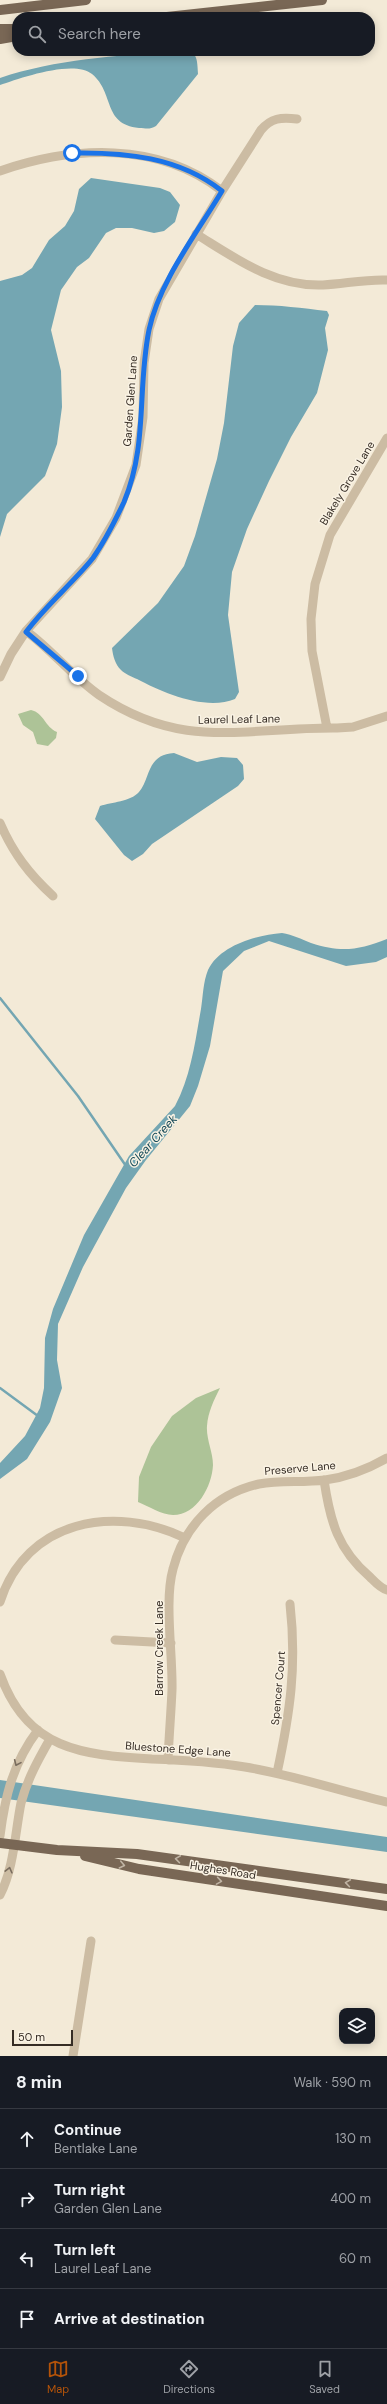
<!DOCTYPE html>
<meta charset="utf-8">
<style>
body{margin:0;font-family:"DM Sans",sans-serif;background:#20242c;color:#f1f3f6}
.controls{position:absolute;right:12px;bottom:12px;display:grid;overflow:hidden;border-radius:8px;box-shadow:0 2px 10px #0003}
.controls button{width:36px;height:36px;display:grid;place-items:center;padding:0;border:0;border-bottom:1px solid #363941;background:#171b24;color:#f1f3f6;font:20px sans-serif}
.scale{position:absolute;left:12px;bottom:10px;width:61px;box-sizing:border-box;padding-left:4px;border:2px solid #362d25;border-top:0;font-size:11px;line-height:14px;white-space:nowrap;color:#362d25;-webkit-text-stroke:3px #faf3e4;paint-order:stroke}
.stop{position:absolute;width:12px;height:12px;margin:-9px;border:3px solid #1a73e8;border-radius:50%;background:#fff}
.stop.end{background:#1a73e8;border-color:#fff;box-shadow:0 1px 4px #0008}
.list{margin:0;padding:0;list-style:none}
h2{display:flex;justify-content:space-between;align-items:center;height:52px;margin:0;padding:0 16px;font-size:17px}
h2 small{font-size:13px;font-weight:400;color:#9ea1a6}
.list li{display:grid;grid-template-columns:26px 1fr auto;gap:12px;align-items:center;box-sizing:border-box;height:60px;padding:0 16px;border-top:1px solid #363941}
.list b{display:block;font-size:15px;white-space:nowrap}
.list p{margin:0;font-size:13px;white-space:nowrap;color:#9ea1a6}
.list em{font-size:13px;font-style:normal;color:#9ea1a6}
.icon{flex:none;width:22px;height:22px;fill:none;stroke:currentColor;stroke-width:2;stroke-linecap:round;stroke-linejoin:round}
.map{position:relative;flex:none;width:387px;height:2056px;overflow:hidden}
.search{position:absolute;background:#171b24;box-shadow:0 2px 10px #0003;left:12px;right:12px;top:12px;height:44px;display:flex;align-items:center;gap:10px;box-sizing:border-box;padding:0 14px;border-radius:16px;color:#9ea1a6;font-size:15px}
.sheet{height:292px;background:#171b24}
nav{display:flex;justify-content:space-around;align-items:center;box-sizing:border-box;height:56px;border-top:1px solid #363941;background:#171b24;font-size:11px;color:#9ea1a6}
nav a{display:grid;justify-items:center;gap:2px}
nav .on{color:#b45309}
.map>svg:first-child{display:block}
</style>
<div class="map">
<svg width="387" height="2056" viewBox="0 0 387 2056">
<rect width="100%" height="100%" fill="#f3ead7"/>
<!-- green -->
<path fill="#adc397" d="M31,710C44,713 45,727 57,732L56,738L48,746L37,744L33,732L23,725L18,714Z
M220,1388C214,1400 208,1412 207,1426C206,1439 213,1452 213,1465C212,1486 197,1515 173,1515C162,1515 148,1506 138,1502L139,1477L151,1447L172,1416L196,1398Z"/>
<!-- water -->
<path fill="#74a6b2" d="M175,51C197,51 197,54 198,74L156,126C149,130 146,128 139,128C102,124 115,93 92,74C74,59 20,78 0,85V78C56,59 116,56 175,51Z
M91,178L160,188L170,192L180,205L175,222L164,231L154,233L132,228H116L106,233L89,258L77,267L61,290L51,330L61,371L62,407L57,444L45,476L7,514L0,537V281L22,275L32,268L49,240L65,226L74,211L79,189Z
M255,305C279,305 302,308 327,311L329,315L325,328L328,350L317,393L291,437L269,481L247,529L232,572L228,615L239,692L235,699C206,711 163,693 137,679C132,677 125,674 121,670C115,664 113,656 112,648L158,603L184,566L195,536L217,459L224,423L233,346L239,323Z
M174,753L197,762L221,757L237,758L243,765L244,779L238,786L152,844L143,854L132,861L124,855L95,819L100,806C112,802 130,802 139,792C151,778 146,755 174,753Z
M282,933C293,935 301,939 311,943C341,953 359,950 387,939V957L376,962L346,966L269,941L244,951L223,971L210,1046L198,1086L190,1106L146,1160L126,1188L83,1267L58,1324L57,1360L62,1388L50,1422L27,1459L0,1479V1463L25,1436L40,1408L44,1388L45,1338L53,1309L84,1235L129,1156L175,1106C191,1076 195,1042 201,1009C203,997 203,982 208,970C220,945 257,935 282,933Z
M0,1780L387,1837V1852L0,1798Z"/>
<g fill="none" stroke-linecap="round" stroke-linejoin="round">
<!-- stream -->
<path stroke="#74a6b2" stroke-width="2.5" d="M0,998L78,1096L126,1166
M0,1388L38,1416"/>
<!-- minor -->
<path stroke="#ccbca3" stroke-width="9" d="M0,171C72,146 158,141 222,191
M196,234C235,258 274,287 323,285C344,284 365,279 387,280
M26,631C52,650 73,677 99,695C184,752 244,727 337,728L353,727L387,716
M0,677L11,654L26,631L92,559L116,518L136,465L143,417L144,363L149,329L159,299L222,191L261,130C271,118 281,117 297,119
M327,728L312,651L311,619L315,584L330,535L387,438
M0,823C13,853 29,874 53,896
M324,1480C330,1521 338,1550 370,1577C375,1582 380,1588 387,1590
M0,1602C26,1520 114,1504 185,1538
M115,1640L171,1643
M0,1674C27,1750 82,1755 152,1759C183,1760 214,1762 245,1767C293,1775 340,1791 387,1802
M168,1760C169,1736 171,1713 172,1690C173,1655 164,1601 173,1569C184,1526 215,1494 259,1484C281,1480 302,1483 325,1480C347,1477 368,1469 387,1458
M277,1773C290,1713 297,1666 290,1604
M0,1836C5,1796 13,1763 38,1730
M0,1895C14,1868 15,1833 21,1803C27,1780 38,1760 50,1739
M73,2056L91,1941"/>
<!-- major -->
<path stroke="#796755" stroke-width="10" d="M0,10L86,0
M167,17L322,0
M0,29H17
M0,39L17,36
M0,1843L57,1850L137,1854L387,1889
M85,1856L139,1869L387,1906"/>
</g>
<!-- one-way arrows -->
<defs><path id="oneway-chevron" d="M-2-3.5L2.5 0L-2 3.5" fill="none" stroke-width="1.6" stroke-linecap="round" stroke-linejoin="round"/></defs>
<g stroke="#7a6d5e">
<use href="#oneway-chevron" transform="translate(17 1763) rotate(114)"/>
<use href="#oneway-chevron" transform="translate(9 1870) rotate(-76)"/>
</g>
<g stroke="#c0b4a4">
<use href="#oneway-chevron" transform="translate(178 1859) rotate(-172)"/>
<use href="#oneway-chevron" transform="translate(122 1865) rotate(13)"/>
<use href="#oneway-chevron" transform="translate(219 1881) rotate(9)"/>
<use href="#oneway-chevron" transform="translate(348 1883) rotate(-172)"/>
</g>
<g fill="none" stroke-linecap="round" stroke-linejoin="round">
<!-- route -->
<path stroke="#1a73e8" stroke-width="5" d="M72,153C125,152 179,157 222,191C197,233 159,282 149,330C137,389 148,445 124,502C115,521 105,541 93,558C72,584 46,605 26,632L78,676"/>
</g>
<g text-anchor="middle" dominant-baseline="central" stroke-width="3" stroke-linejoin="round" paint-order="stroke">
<!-- street labels -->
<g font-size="11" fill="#362d25" stroke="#faf3e4">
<text transform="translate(130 401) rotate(-86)">Garden Glen Lane</text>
<text transform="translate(347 483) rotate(-59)">Blakely Grove Lane</text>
<text transform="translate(239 719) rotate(-1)">Laurel Leaf Lane</text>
<text transform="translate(300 1468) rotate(-5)">Preserve Lane</text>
<text transform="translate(159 1648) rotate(-90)">Barrow Creek Lane</text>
<text transform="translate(278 1688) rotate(-85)">Spencer Court</text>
<text transform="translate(178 1749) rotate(4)">Bluestone Edge Lane</text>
<text transform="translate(223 1870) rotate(9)">Hughes Road</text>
</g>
<!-- water labels -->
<g font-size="12" font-style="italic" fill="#184c5a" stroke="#faf3e4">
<text transform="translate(153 1141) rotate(-48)">Clear Creek</text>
</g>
</g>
</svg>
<div class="controls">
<button><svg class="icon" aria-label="layers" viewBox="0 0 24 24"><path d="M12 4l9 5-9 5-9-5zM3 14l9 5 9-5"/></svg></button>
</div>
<div class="scale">50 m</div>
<div class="stop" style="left:72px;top:153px"></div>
<div class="stop end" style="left:78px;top:676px"></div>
<div class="search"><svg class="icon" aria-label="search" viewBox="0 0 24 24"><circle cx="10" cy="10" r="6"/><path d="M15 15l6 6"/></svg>Search here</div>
</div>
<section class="sheet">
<h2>8 min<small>Walk · 590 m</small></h2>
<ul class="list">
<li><svg class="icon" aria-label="ahead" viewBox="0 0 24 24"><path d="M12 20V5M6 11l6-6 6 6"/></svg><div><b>Continue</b><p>Bentlake Lane</p></div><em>130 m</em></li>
<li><svg class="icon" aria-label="right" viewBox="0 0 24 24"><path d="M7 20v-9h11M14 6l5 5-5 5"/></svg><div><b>Turn right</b><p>Garden Glen Lane</p></div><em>400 m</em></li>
<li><svg class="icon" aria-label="left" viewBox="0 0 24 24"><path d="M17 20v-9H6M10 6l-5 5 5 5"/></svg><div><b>Turn left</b><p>Laurel Leaf Lane</p></div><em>60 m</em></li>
<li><svg class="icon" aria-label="arrive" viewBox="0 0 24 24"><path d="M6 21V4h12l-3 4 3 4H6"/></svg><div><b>Arrive at destination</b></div></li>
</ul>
</section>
<nav>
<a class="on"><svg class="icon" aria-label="map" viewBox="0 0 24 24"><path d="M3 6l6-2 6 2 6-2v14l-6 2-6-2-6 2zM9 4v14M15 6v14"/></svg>Map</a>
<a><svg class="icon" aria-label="directions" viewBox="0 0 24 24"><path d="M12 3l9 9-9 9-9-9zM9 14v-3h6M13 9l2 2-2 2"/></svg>Directions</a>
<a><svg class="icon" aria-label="saved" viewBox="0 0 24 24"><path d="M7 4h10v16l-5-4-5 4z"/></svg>Saved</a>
</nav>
